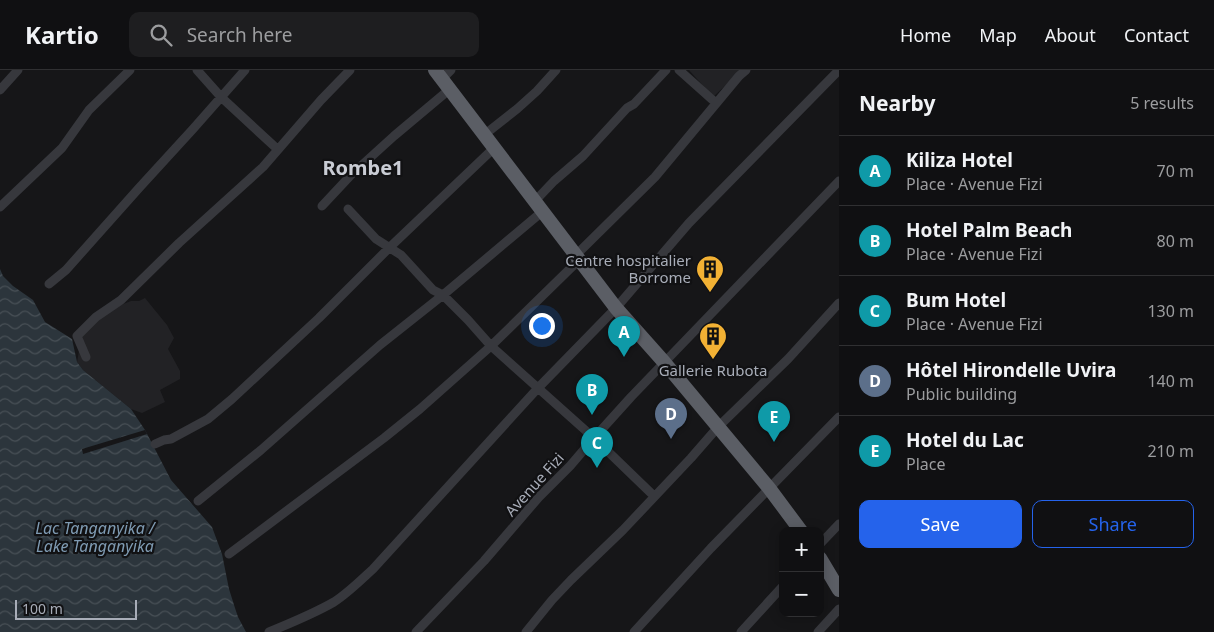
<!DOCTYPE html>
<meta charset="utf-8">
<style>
body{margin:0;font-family:"Noto Sans",sans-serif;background:#1e1e20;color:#f1f3f6}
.controls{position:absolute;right:15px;bottom:15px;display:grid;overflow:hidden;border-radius:10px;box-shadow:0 2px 12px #0003}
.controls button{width:45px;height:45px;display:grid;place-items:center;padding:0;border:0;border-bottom:1px solid #303032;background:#101012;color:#f1f3f6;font:25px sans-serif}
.scale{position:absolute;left:15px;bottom:12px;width:122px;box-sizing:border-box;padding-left:5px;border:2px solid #a8adb8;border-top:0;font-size:14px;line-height:18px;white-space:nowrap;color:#a8adb8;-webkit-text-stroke:4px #111113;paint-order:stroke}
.you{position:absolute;left:541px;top:255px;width:18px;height:18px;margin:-12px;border:4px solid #fff;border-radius:50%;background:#1a73e8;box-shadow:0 0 0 8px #1a73e833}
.badge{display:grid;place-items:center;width:32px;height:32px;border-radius:50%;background:#2563eb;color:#fff;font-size:16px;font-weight:700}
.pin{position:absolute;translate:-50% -41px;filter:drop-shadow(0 1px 2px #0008)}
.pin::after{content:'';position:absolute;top:26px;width:18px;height:15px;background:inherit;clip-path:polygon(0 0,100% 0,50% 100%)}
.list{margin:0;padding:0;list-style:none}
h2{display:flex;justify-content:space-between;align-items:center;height:65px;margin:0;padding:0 20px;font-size:21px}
h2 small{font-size:16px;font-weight:400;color:#9c9d9f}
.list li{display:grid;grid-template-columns:32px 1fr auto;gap:15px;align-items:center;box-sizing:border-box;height:70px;padding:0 20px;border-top:1px solid #303032}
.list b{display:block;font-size:19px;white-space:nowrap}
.list p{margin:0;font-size:16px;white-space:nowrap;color:#9c9d9f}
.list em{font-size:16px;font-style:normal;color:#9c9d9f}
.actions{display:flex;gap:10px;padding:15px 20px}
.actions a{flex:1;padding:11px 0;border:1px solid #2563eb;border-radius:10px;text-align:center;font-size:18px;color:#2563eb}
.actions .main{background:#2563eb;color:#fff}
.icon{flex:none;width:28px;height:28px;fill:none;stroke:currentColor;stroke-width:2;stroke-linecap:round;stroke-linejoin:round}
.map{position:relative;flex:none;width:839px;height:562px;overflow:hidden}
header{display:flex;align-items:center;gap:30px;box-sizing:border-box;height:70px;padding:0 25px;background:#101012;border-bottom:1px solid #303032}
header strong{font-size:24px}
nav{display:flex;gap:28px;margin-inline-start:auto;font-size:18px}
.search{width:350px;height:45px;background:#1e1e20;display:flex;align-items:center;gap:12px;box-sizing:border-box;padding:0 18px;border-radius:10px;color:#9c9d9f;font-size:19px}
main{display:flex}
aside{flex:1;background:#101012}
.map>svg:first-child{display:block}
</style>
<header>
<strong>Kartio</strong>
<div class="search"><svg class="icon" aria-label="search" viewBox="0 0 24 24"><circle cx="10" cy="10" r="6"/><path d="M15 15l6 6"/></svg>Search here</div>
<nav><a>Home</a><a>Map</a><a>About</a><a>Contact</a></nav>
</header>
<main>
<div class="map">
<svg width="839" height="562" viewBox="0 0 839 562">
<defs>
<pattern id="water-waves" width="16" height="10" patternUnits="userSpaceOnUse" patternTransform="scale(1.25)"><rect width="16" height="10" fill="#2c353c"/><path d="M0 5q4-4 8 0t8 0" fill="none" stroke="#485056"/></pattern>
</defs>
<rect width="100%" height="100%" fill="#161618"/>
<!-- built -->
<path fill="#222225" d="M689,0H742L713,27Z
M145,228L167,255L174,268L168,279L180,301V309L160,320L165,332L142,343L131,339L83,300L77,292L82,264L103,242L131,231H139Z"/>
<!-- water -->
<path fill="url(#water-waves)" d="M0,199L3,206L13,216L33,230L45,252L72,269L77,292L83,300L131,339L145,360L171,410L212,457L222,484L229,519L235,538L238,547L246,562H0Z"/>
<!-- pier -->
<path fill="#161618" d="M145,360L147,364L83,384L82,379Z"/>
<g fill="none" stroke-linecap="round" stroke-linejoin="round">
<!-- minor -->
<path stroke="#37383d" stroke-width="9" d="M197,0L221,27L274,76L278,79
M679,0L716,33
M442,9L451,0
M0,20L18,0
M484,65L517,39L537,21L556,0
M535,131L554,111L583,86L627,38L634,34L666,0
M322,136L351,105L394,66L450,19
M0,137L62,78L89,40L130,0
M348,139L376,169L401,185L433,220L443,225L468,250L491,276L594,368L654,426
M576,185L655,107L739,6L746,0
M49,214L66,200L139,118L193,59L245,0
M86,287L77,266L96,247L121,230L179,173L263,97L321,30L350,0
M155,374L164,370L171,369L208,349L232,329L319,248L389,178L494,78
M198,431L261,380L380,275L443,225L543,141
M820,474L839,454
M229,484L384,368L420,339L491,276L580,189
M269,562C291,553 313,544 334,532C348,523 361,510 373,499L538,318L616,238L689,153L839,0
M416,562L484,491L539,427L570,396L594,368L631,327L839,111
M526,562L552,530L571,510L623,460L691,388L718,357L788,289L839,233
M634,562L711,478L839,347
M741,562L783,516
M818,562L839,539"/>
<!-- trunk -->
<path stroke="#5b5e65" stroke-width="14" d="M435,0L616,238L664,292L769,418L801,461
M820,488L839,520"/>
</g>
<!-- icons -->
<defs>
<g id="building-pin" transform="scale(1.4375)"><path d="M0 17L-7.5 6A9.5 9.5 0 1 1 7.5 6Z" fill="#f2b134" stroke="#111113"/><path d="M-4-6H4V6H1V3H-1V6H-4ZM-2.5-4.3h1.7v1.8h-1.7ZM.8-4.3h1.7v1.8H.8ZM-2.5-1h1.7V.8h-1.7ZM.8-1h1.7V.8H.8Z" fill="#111"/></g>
</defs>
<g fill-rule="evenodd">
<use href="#building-pin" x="710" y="199"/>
<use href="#building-pin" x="713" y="266"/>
</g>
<g text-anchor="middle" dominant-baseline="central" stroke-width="4.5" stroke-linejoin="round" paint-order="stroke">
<!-- poi labels -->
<g font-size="15" fill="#a8adb8" stroke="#111113" text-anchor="end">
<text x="691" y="190">Centre hospitalier<tspan x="691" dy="17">Borrome</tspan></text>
<text x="713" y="300" text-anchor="middle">Gallerie Rubota</text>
</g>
<!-- street labels -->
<g font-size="15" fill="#a8adb8" stroke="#111113">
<text transform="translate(534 414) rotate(-48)">Avenue Fizi</text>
</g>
<!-- water labels -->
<g font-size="16" font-style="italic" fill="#7f9bb3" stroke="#111113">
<text x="95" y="458">Lac Tanganyika /<tspan x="95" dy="18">Lake Tanganyika</tspan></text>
</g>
<!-- district labels -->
<g font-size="20" font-weight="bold" fill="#c9ccd4" stroke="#111113">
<text x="363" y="97">Rombe1</text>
</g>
</g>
</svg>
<div class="controls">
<button>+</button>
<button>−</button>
</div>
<div class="scale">100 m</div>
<div class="you"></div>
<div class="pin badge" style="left:624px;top:287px;background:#0f9aa8">A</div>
<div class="pin badge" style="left:592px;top:345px;background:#0f9aa8">B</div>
<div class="pin badge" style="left:597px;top:398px;background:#0f9aa8">C</div>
<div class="pin badge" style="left:671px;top:369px;background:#5c6f8a">D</div>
<div class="pin badge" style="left:774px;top:372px;background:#0f9aa8">E</div>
</div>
<aside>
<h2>Nearby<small>5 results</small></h2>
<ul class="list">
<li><span class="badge" style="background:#0f9aa8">A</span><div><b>Kiliza Hotel</b><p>Place · Avenue Fizi</p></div><em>70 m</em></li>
<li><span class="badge" style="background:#0f9aa8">B</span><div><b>Hotel Palm Beach</b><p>Place · Avenue Fizi</p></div><em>80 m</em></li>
<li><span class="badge" style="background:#0f9aa8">C</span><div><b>Bum Hotel</b><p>Place · Avenue Fizi</p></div><em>130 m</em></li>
<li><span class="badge" style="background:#5c6f8a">D</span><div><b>Hôtel Hirondelle Uvira</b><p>Public building</p></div><em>140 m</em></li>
<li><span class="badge" style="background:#0f9aa8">E</span><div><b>Hotel du Lac</b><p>Place</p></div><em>210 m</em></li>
</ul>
<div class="actions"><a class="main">Save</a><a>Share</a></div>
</aside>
</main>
